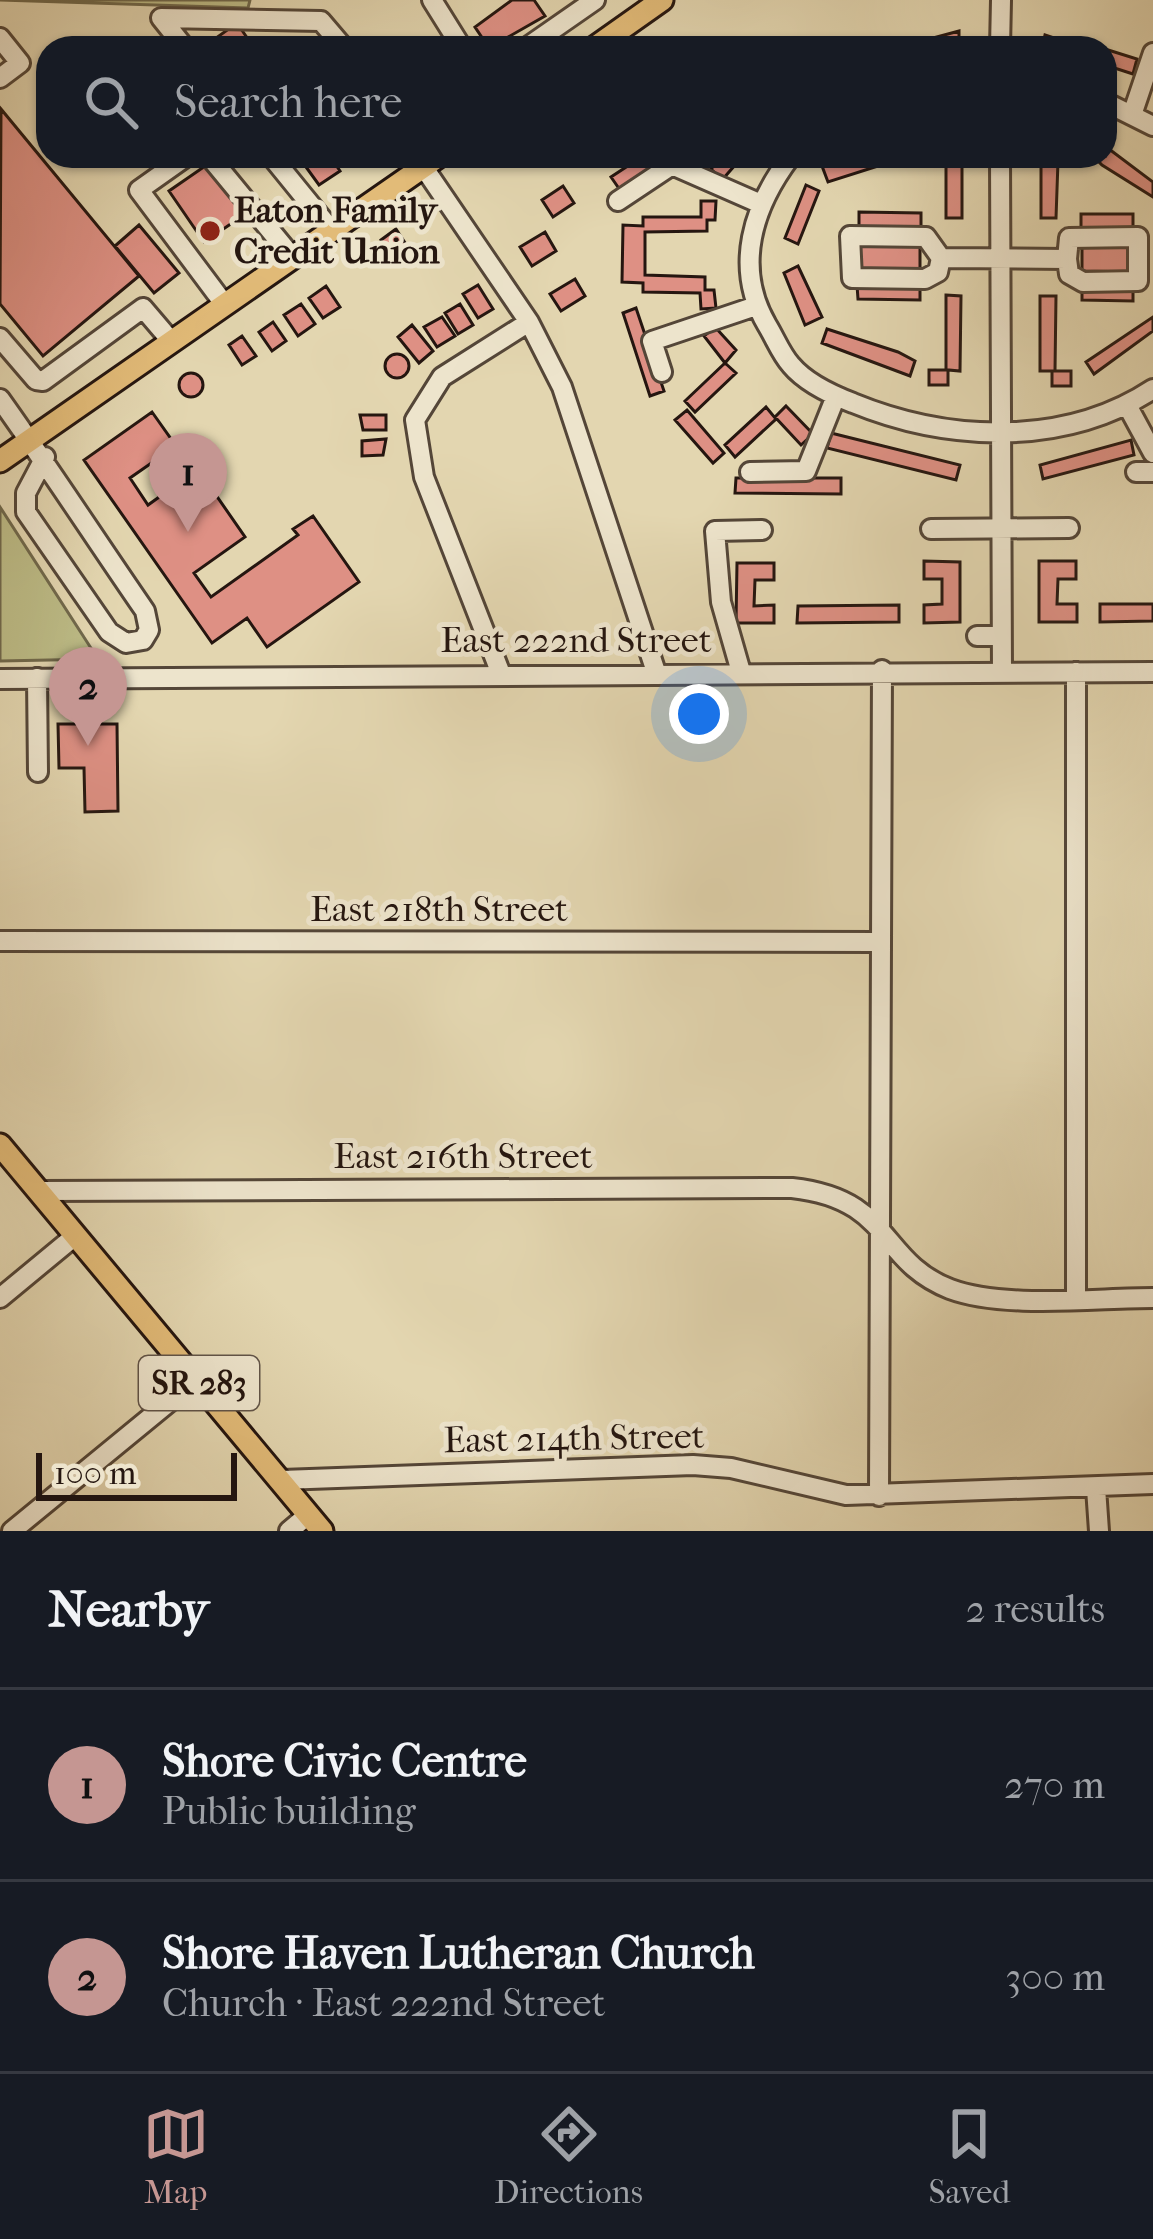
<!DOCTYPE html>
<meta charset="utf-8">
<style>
body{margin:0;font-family:"IM FELL French Canon",serif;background:#242831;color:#f1f3f6}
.scale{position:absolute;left:36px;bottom:30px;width:201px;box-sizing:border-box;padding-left:12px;border:6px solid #251610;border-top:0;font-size:33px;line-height:42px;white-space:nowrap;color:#251610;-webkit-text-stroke:9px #ede4cc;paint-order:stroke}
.you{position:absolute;left:699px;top:714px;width:42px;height:42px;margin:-30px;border:9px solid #fff;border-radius:50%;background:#1a73e8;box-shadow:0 0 0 18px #1a73e833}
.badge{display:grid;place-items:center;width:78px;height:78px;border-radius:50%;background:#c59692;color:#111;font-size:39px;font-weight:700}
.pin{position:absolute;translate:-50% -99px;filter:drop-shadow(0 3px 6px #0008)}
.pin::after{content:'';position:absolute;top:63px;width:42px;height:36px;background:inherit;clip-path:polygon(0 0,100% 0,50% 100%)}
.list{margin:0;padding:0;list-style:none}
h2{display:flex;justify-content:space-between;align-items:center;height:156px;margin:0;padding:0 48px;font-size:51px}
h2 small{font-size:39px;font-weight:400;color:#9ea1a6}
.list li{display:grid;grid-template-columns:78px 1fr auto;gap:36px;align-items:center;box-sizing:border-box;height:192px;padding:0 48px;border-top:3px solid #363941}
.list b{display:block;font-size:45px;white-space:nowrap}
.list p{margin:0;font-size:39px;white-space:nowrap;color:#9ea1a6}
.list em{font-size:39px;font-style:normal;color:#9ea1a6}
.icon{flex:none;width:66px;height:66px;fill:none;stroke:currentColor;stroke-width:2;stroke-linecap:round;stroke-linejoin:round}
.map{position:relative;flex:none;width:1153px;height:1531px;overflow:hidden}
.search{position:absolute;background:#171b24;box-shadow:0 3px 9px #0004;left:36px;right:36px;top:36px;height:132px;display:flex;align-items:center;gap:30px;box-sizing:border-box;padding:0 42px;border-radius:36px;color:#9ea1a6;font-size:45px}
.sheet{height:540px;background:#171b24}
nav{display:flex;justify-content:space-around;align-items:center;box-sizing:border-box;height:168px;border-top:3px solid #363941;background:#171b24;font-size:33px;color:#9ea1a6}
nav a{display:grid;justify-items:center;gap:6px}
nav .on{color:#c59692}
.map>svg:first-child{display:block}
</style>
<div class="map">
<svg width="1153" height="1531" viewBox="0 0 1153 1531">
<rect width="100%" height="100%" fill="#e3d6b0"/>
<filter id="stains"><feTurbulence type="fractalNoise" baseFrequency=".00167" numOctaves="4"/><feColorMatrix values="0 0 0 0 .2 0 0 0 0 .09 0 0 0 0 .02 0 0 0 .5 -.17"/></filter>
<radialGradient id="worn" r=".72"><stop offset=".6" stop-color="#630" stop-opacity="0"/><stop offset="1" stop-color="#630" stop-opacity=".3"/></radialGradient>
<!-- green -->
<path fill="#bcbb86" stroke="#70684b" stroke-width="3" d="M0,0H250L248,8Z
M0,507L98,659L0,661Z"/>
<!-- building -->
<path fill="#de9084" stroke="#251610" stroke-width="3" d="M512,0H534L545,16L489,48L475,27Z
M237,23L254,48H223L216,38Z
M959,31V48H882L922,41Z
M1045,35L1063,41L1103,48H1042Z
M1105,49L1137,59L1133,74L1105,65Z
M1,109L139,276L43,356L0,304Z
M1105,146L1153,182V197L1102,165L1093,156H1105Z
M298,156H330L340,171L319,185Z
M643,156H671L620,190L611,177Z
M723,156H743L722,180L711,169Z
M863,156L900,159L828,182L822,166Z
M946,156H962V218H946Z
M1041,156H1056L1058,161L1056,218H1041Z
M208,164L244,215L204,242L169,191Z
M806,185L819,191L798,244L785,238Z
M563,186L574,203L553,217L542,200Z
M701,201H716L715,220H707V231L645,232V275L705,277V290H714L716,308L701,309L700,293L643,292V283L622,282L623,225L643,226V217H701Z
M859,212L921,213V227H859Z
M1081,214H1133V229H1081Z
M139,225L179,273L154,293L115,246Z
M396,229L411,252L395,264L381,240Z
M545,232L556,251L532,266L520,247Z
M858,242H920V270H858Z
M1082,243H1134V272L1082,271Z
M798,266L822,317L805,325L784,273Z
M575,279L585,296L561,311L550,294Z
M478,285L493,309L478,318L463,294Z
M857,285H920V300L858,299Z
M1082,285L1133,286V301L1082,300Z
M326,286L340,307L323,318L309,298Z
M946,295L961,296L960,371L948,370V385H929V370H946Z
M1040,296H1056L1055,371H1071V386H1052V371H1040Z
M301,304L315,324L298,336L284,315Z
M460,304L473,325L458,334L445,313Z
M636,308L664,391L650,396L623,313Z
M442,317L455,336L437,347L424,327Z
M1153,317V331L1094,374L1086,362Z
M273,322L286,341L272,351L259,332Z
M412,325L433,351L419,363L398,337Z
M715,327L736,350L725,363L704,336Z
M827,329L898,352L915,361L910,376L822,343Z
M242,336L256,356L242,365L229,345Z
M385 366a12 12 0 1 1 24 0a12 12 0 1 1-24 0Z
M725,363L736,373L695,412L685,401Z
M179 385a12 12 0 1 1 24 0a12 12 0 1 1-24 0Z
M786,406L813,434L801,445L775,417Z
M766,407L776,419L735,457L725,445Z
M687,410L724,453L713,463L675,420Z
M152,412L176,446L130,478L148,505L198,469L245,537L194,573L211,597L298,535L293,529L313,516L359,582L267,647L247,618L212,643L84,460Z
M360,415H386V430H363Z
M831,433L960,465L956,480L827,448Z
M386,439L383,455L362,456V441Z
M1131,440L1134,455L1043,479L1040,465Z
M736,478H841V494L735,493Z
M924,561L960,562V622L924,623V605L942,604V579H924Z
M1039,561H1076V579H1058L1057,604H1077V622H1039Z
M737,563H774V580H755L754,606L774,605V623H736Z
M1100,604H1153V621L1100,622Z
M899,605V622L797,623L798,606Z
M58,724H117L118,811L85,812L84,768H59Z"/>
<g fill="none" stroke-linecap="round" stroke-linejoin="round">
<!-- minor casing -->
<g stroke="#544638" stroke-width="24">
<path id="minor" d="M432,0L462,48
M0,38L20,63L0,78
M185,48L161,18L321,21L344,48
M526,48L595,0
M1000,48L1001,0
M1105,102L1153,126
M1132,115L1153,53
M187,156L139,190L225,305
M209,156L293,258
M271,156L332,231
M416,156L529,322L562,387L656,672
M791,156C753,206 733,267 767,325C775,338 781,354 791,365C806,383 832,395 853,403C948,442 1065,447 1153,389
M1000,156L1002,671
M618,201L672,165L761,204
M941,258L938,272L925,279L852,278L850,236L926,237L941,258L1067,259L1069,274L1083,282L1138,281V237L1069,238L1067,259
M0,338L36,380L43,381L143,308L172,342
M662,372L652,341L756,306
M0,399C50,469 96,540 145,611L149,630L143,640L126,643L109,632L26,512V493L45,457
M1127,405L1153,453
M750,472L806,471L836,396
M1136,472H1153
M931,529L1069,528
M977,636H1001
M741,672L721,602L715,531L762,530
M1076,672V1298
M501,674L424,477L415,420L442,377L529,322
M37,678L38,772
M0,679L1153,672
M0,941L877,942
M40,1191L792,1188C893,1199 878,1261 950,1289C1004,1309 1095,1298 1153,1298
M0,1298L75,1236
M282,1480L693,1465L731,1468L846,1495L1153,1484
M1096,1488L1099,1531
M879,1496L882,670
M12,1531L196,1380
M289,1531L308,1515"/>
</g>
<!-- major casing -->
<g stroke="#251610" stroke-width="27">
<path id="major" d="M594,48L662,0
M0,461L439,156
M0,1145L322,1531"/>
</g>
<!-- minor -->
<use href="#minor" stroke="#ede4cc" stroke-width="18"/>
<!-- major -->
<use href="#major" stroke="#e2bb78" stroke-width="21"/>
</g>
<!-- markers -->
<circle fill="#8f2418" stroke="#ede4cc" stroke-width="4.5" cx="210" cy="231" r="12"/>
<g text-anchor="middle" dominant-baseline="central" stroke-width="10" stroke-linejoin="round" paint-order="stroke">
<!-- shield labels -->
<rect fill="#ede4cc" stroke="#615448" stroke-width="3" x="139" y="1356" width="120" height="54" rx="9"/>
<g font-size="33" font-weight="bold" fill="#251610">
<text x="199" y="1383">SR 283</text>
</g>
<!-- poi labels -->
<g font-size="36" font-weight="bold" fill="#251610" stroke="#ede4cc" text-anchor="start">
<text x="234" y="210">Eaton Family<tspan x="234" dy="41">Credit Union</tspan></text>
</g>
<!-- street labels -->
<g font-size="36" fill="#251610" stroke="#ede4cc">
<text x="576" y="640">East 222nd Street</text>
<text x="439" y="909">East 218th Street</text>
<text x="463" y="1156">East 216th Street</text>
<text transform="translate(574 1438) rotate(-1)">East 214th Street</text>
</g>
</g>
<rect width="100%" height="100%" filter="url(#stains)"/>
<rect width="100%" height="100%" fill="url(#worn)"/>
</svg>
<div class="scale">100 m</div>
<div class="you"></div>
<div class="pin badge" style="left:188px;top:532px">1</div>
<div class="pin badge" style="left:88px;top:746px">2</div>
<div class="search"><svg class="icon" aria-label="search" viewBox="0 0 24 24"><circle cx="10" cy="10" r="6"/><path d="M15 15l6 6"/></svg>Search here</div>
</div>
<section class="sheet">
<h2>Nearby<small>2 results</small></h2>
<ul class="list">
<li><span class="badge">1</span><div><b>Shore Civic Centre</b><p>Public building</p></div><em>270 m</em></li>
<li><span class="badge">2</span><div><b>Shore Haven Lutheran Church</b><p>Church · East 222nd Street</p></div><em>300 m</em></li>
</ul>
</section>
<nav>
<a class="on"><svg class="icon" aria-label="map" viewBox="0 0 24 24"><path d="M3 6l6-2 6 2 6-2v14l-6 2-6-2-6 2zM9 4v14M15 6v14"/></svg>Map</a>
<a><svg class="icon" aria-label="directions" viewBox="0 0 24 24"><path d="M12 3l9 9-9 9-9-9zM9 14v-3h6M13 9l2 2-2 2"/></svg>Directions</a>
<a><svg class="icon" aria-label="saved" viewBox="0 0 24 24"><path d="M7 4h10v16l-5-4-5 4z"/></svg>Saved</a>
</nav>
